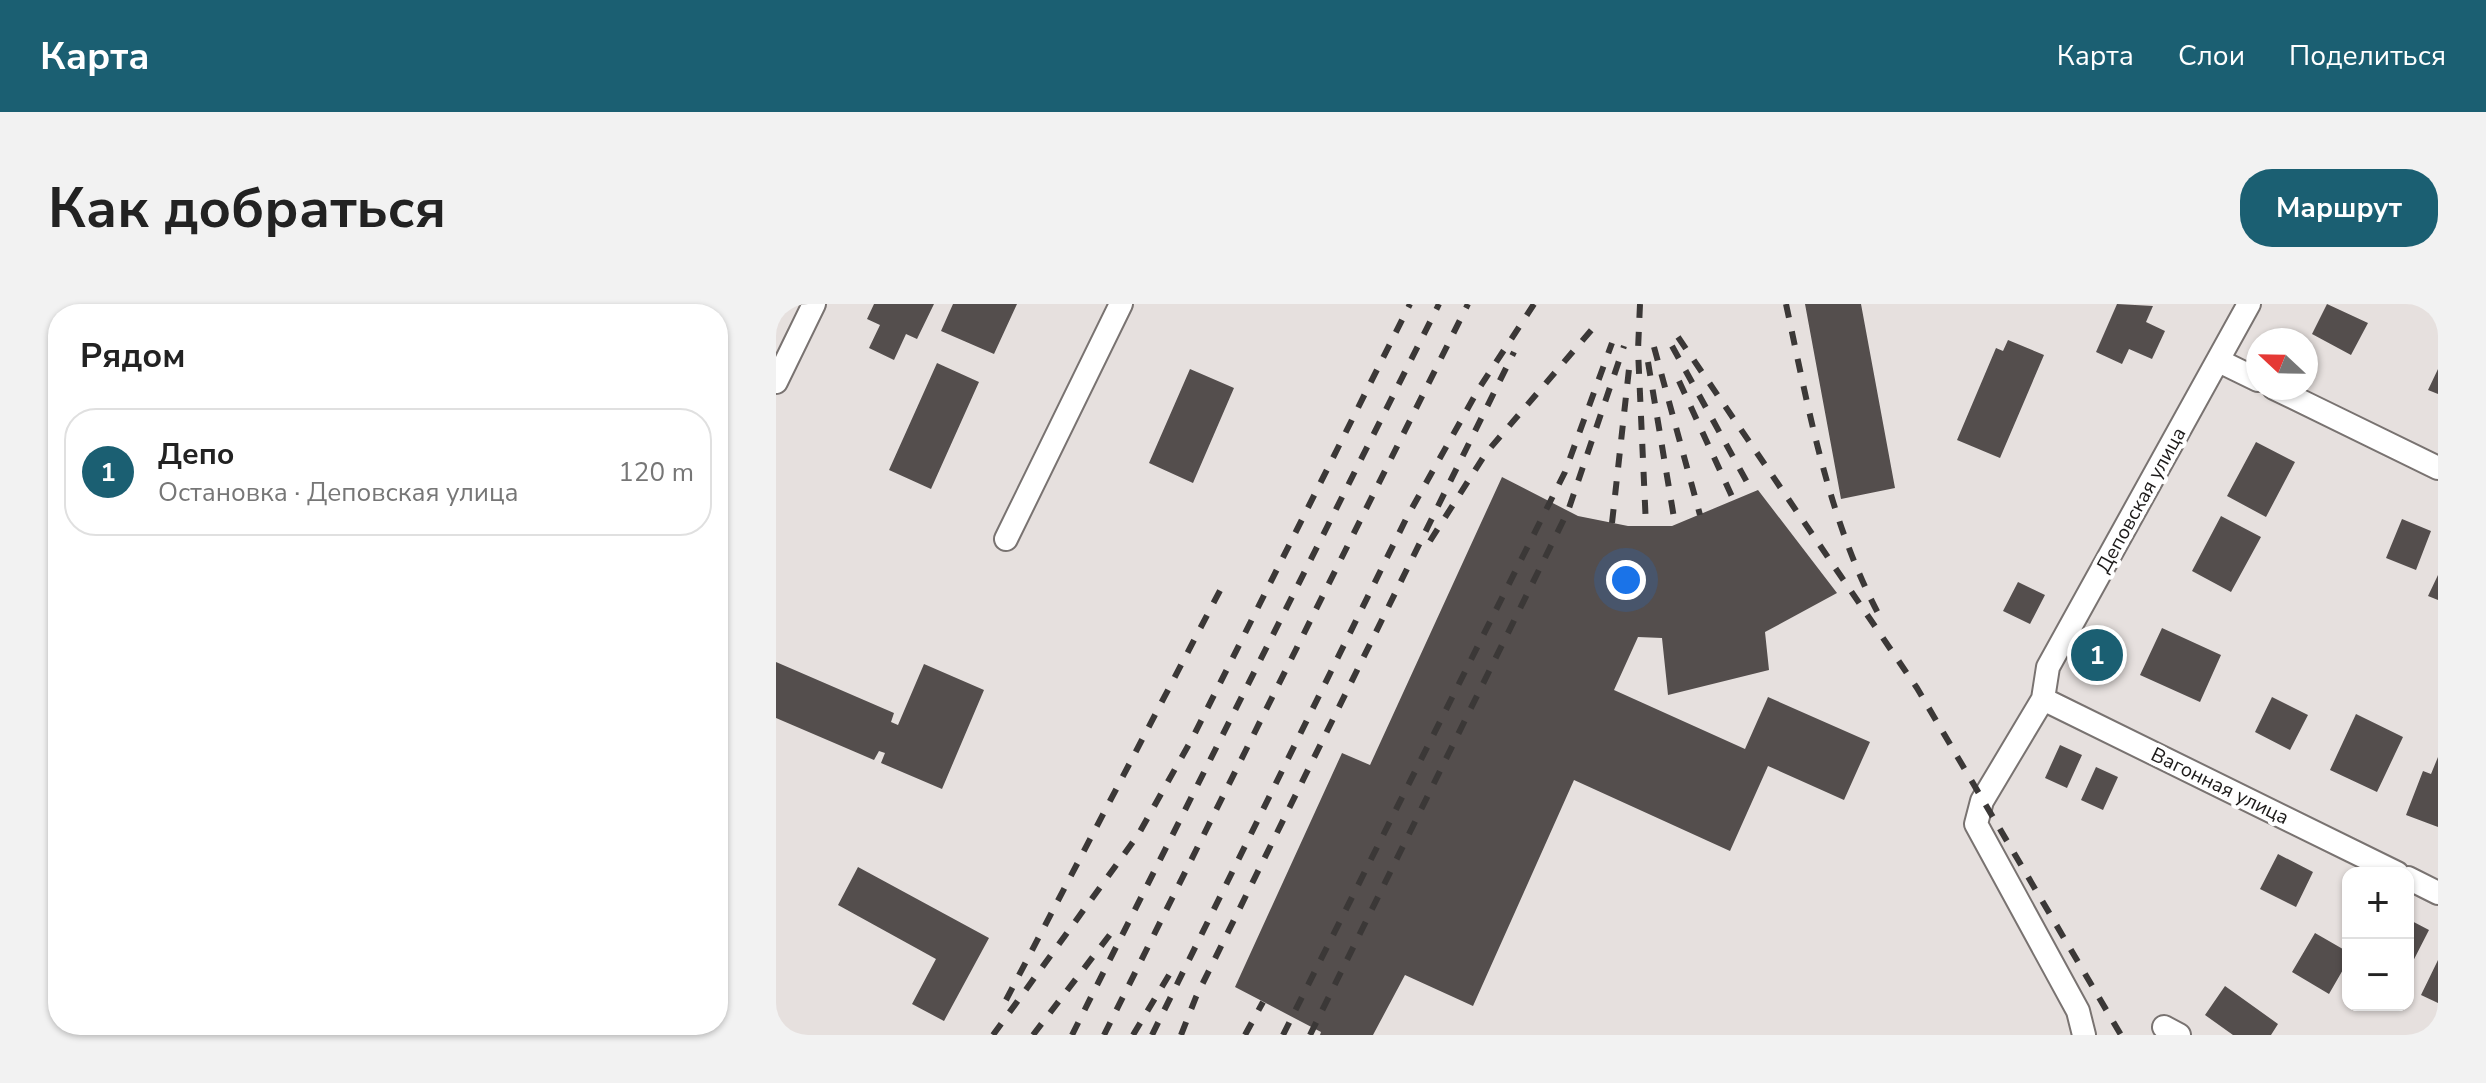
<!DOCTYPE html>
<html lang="ru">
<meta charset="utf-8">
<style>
body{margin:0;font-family:"Nunito Sans",sans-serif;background:#f2f2f2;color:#222}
.controls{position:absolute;right:24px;bottom:24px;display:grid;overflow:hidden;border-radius:16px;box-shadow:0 2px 6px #0004}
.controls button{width:72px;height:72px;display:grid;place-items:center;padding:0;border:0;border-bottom:2px solid #e0e0e0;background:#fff;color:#222;font:40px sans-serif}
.compass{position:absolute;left:1470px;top:24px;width:72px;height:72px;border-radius:50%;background:#fff;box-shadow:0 2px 6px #0004;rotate:292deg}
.you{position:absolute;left:850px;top:276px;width:28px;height:28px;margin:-20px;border:6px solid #fff;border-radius:50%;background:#1a73e8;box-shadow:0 0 0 12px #1a73e833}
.badge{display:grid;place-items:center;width:52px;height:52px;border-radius:50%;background:#1b5f72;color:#fff;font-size:26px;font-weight:700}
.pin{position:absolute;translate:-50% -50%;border:4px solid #fff;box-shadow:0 2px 8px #0006}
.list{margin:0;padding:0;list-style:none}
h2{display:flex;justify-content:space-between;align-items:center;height:104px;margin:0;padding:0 32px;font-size:34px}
h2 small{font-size:26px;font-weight:400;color:#767676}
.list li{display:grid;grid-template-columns:52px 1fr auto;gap:24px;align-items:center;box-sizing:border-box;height:128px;margin:0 16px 16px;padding:0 16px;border:2px solid #e0e0e0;border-radius:32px}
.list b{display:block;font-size:30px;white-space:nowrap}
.list p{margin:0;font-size:26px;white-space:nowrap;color:#767676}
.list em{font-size:26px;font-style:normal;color:#767676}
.map{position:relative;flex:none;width:1662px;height:731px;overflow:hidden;border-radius:32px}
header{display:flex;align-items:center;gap:48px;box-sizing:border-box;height:112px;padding:0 40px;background:#1b5f72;color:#fff}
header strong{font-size:38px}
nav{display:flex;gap:44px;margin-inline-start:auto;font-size:28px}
.intro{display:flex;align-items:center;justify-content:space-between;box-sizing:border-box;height:192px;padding:0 48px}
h1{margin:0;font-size:56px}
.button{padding:20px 36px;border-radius:32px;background:#1b5f72;color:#fff;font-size:28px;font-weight:700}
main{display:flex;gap:48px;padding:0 48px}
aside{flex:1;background:#fff;border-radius:32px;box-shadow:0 2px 6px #0004}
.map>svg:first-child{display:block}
</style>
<header>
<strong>Карта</strong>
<nav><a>Карта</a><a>Слои</a><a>Поделиться</a></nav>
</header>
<div class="intro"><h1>Как добраться</h1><a class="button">Маршрут</a></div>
<main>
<aside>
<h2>Рядом<small></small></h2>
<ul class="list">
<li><span class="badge">1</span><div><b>Депо</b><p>Остановка · Деповская улица</p></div><em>120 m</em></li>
</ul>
</aside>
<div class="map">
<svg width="1662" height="731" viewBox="0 0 1662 731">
<rect width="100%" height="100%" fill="#e6e0de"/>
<!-- building -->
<path fill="#544e4d" d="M98,0H158L141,35L130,30L118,56L93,44L104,21L91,15Z
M177,0H241L218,50L165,27Z
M1029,0H1085L1119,184L1065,195Z
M1341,0L1377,2L1370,18L1389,27L1376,55L1353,45L1346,60L1320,48Z
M1551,0L1592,19L1575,51L1536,30Z
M1232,36L1268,51L1224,154L1181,136L1220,44L1227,47Z
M161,59L203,78L155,185L113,166Z
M414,65L458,84L417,179L373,159Z
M1662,65V90L1652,86Z
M1480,138L1519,158L1490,213L1451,192Z
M726,173L802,212L852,222H896L982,186L1061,289L989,328L993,366L892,391L886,334L862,333L838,386L969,445L992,393L1094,438L1068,496L992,462L954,547L798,476L697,702L629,671L597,731H544L545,728L459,683L566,449L594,461Z
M1445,212L1485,233L1455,288L1416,267Z
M1626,215L1655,227L1640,266L1610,254Z
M1662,271V296L1652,292Z
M1242,278L1269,291L1254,320L1227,307Z
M1386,324L1445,351L1424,398L1364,371Z
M0,358L118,409L115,418L122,421L148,360L208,386L166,485L105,459L109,449L103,447L98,456L0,414Z
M1496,393L1532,411L1514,446L1479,428Z
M1580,410L1627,433L1601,488L1554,466Z
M1284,441L1306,451L1291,484L1269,474Z
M1662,453V523L1630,511L1647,467L1655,470Z
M1320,463L1342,473L1327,506L1305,496Z
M1502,550L1537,568L1520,603L1484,585Z
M82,563L213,634L168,717L136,700L160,655L62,601Z
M1632,615L1653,626L1632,667Z
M1539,629L1572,648V657L1553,690L1516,668Z
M1662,656V699L1645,691Z
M1449,682L1502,720L1495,731H1457L1429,711Z"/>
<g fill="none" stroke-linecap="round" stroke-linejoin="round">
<!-- minor casing -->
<g stroke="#797371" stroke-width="26">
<path id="minor" d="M1443,57L1482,76
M0,78L38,0
M1498,84L1662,164
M230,235L345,0
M1267,395L1621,569
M1632,574L1662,589
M1388,723L1403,731
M1308,731L1302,707L1200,520L1206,497L1267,395L1272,363L1473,0"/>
</g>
<!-- minor -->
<use href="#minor" stroke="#fff" stroke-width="22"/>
<!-- rail -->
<path stroke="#3b3837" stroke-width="6" stroke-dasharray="14 14" stroke-linecap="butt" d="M864,0L862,46L870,222
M1010,0C1033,107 1052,215 1104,313
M902,33L1141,384L1345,731
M896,42L977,189
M878,43L924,211
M872,58L899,220
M903,77L958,197
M836,219L854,56
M654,237L710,149L818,23
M230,696L450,275
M217,731L362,531L417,433L634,0
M257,731L342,620
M296,731L663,0
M328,731L692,0
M357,731L396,666
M376,731L631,213L702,86L758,0
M405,731L420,693L738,48
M469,731L487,698
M507,731L789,168L836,39
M534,731L792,207L848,42"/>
</g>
<g text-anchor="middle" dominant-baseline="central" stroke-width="8" stroke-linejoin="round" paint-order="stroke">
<!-- street labels -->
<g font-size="20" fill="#1c1a19" stroke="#fff">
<text transform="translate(1365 196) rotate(-61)">Деповская улица</text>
<text transform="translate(1444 482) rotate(26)">Вагонная улица</text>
</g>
</g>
</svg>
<div class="controls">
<button>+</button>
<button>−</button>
</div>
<svg class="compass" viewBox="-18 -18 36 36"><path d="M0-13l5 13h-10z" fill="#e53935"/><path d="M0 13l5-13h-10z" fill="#767676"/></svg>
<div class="you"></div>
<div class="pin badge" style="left:1321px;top:351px">1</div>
</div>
</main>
